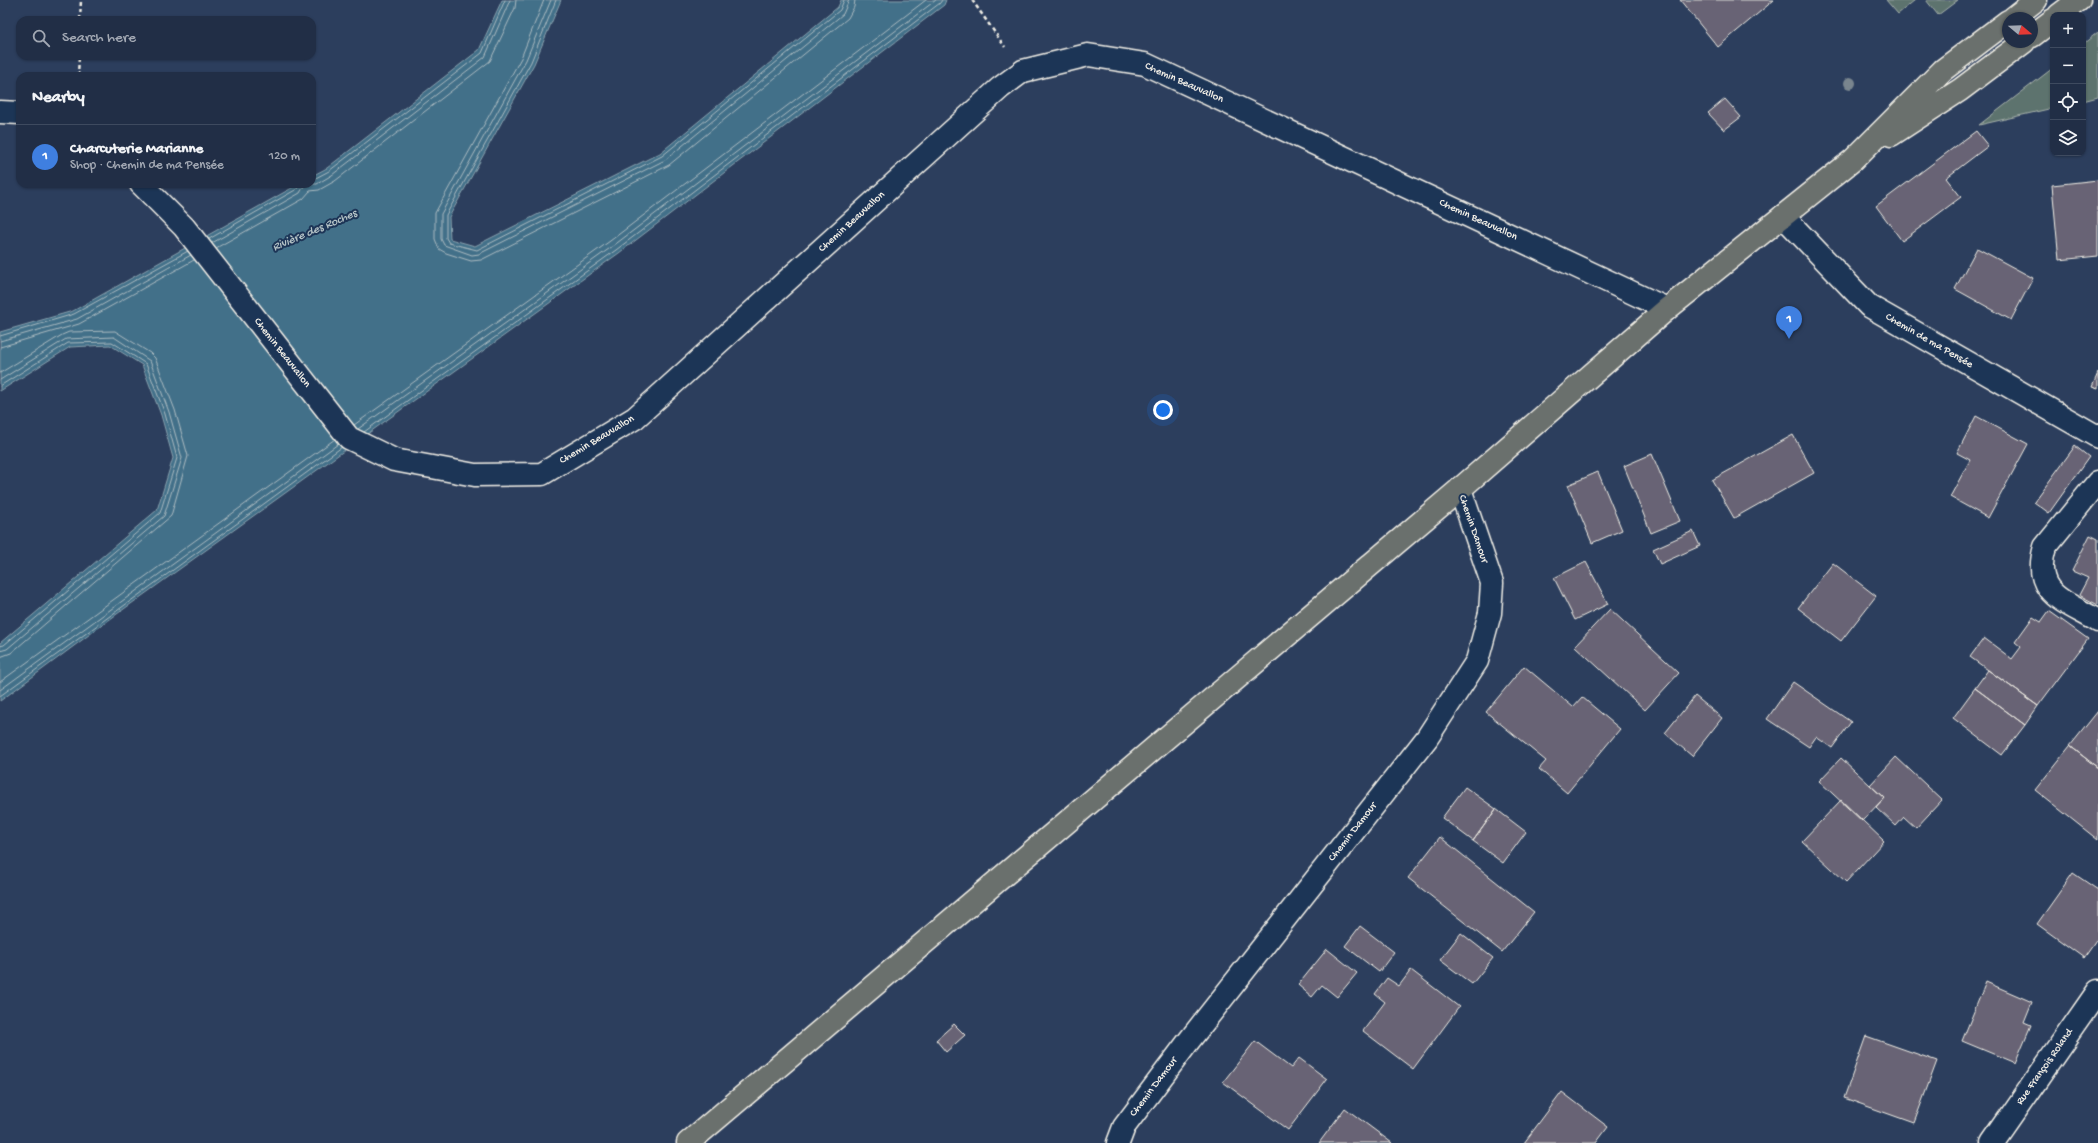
<!DOCTYPE html>
<meta charset="utf-8">
<style>
body{margin:0;font-family:"Gochi Hand",sans-serif;background:#2d3a51;color:#f1f3f6}
.controls{position:absolute;right:12px;top:12px;display:grid;overflow:hidden;border-radius:8px;box-shadow:0 1px 3px #0004}
.controls button{width:36px;height:36px;display:grid;place-items:center;padding:0;border:0;border-bottom:1px solid #3e4a5f;background:#212e46;color:#f1f3f6;font:20px sans-serif}
.compass{position:absolute;left:2002px;top:12px;width:36px;height:36px;border-radius:50%;background:#212e46;box-shadow:0 1px 3px #0004;rotate:109deg}
.you{position:absolute;left:1163px;top:410px;width:14px;height:14px;margin:-10px;border:3px solid #fff;border-radius:50%;background:#1a73e8;box-shadow:0 0 0 6px #1a73e833}
.badge{display:grid;place-items:center;width:26px;height:26px;border-radius:50%;background:#d6ab8b;color:#fff;font-size:13px;font-weight:700}
.pin{position:absolute;translate:-50% -33px;filter:drop-shadow(0 1px 2px #0008)}
.pin::after{content:'';position:absolute;top:21px;width:14px;height:12px;background:inherit;clip-path:polygon(0 0,100% 0,50% 100%)}
.list{margin:0;padding:0;list-style:none}
h2{display:flex;justify-content:space-between;align-items:center;height:52px;margin:0;padding:0 16px;font-size:17px}
h2 small{font-size:13px;font-weight:400;color:#a2a8b3}
.list li{display:grid;grid-template-columns:26px 1fr auto;gap:12px;align-items:center;box-sizing:border-box;height:64px;padding:0 16px;border-top:1px solid #3e4a5f}
.list b{display:block;font-size:15px;white-space:nowrap}
.list p{margin:0;font-size:13px;white-space:nowrap;color:#a2a8b3}
.list em{font-size:13px;font-style:normal;color:#a2a8b3}
.icon{flex:none;width:22px;height:22px;fill:none;stroke:currentColor;stroke-width:2;stroke-linecap:round;stroke-linejoin:round}
.map{position:relative;flex:none;width:2098px;height:1143px;overflow:hidden}
.search{position:absolute;background:#212e46;box-shadow:0 1px 3px #0004;left:16px;top:16px;width:300px;height:44px;display:flex;align-items:center;gap:10px;box-sizing:border-box;padding:0 14px;border-radius:12px;color:#a2a8b3;font-size:15px}
.panel{position:absolute;background:#212e46;box-shadow:0 1px 3px #0004;left:16px;top:72px;width:300px;height:116px;border-radius:12px}
.map>svg:first-child{display:block}
</style>
<div class="map">
<svg width="2098" height="1143" viewBox="0 0 2098 1143">
<rect width="100%" height="100%" fill="#2c3e5d"/>
<filter id="ink" filterUnits="userSpaceOnUse"><feTurbulence type="fractalNoise" baseFrequency=".025" numOctaves="2"/><feDisplacementMap in="SourceGraphic" scale="8" xChannelSelector="R" yChannelSelector="G"/><feConvolveMatrix kernelMatrix="1 2 1 2 8 2 1 2 1" color-interpolation-filters="sRGB"/></filter>
<g filter="url(#ink)">
<!-- green -->
<path fill="#5d736e" stroke="#a8b2ab" d="M1886,0H1915L1898,14Z
M1926,0H1958L1938,15Z
M2098,32V97L2083,101V44Z
M2053,68V108L1979,125Z"/>
<!-- water -->
<path fill="#436f89" stroke="#8aa3af" d="M502,0H561L534,64L449,217L450,239L475,246L660,153L838,7L841,0H946L944,5L619,253L117,614L0,701V643L157,510L173,458L161,415L142,365L110,345L70,347L0,391V332L73,311L299,184H312V176L327,168L479,50Z"/>
<g fill="none" stroke-linecap="round" stroke-linejoin="round">
<!-- shore -->
<path stroke="#adbdc2" stroke-width="1" d="M544,0L521,58L435,213V239L439,249L446,253L471,261L481,260L669,165L848,18L854,7L855,0
M551,0L526,60L441,214V239L444,245L472,255L479,254L665,160L843,14L849,0
M556,0L531,62L446,215V238L449,243L477,250L662,156L840,10L844,0
M312,180L329,171L482,53L505,0
M309,184H317L332,175L485,57L510,0
M209,239L297,189L300,184
M212,243L300,193L305,184
M216,248L303,199L310,191L319,190L335,181L490,61L515,8L516,0
M0,336L74,314L188,251
M0,341L77,319L191,255
M0,347L79,324L194,260
M0,373L62,335L69,332L115,331L150,353L155,358L175,410L188,456L171,516L11,653L0,657
M0,380L66,339L114,337L150,361L169,412L182,458L164,516L7,649L0,651
M0,386L68,343L112,342L146,364L165,414L177,458L160,513L4,645L0,646
M354,425L610,241L926,0
M358,429L613,246L936,0
M364,432L616,250L940,3L942,0
M0,682L335,439
M0,690L338,444
M0,696L342,447"/>
</g>
<!-- building -->
<path fill="#686474" stroke="#f4f1e8" d="M1680,0H1774L1718,47Z
M1725,99L1741,117L1724,130L1708,113Z
M1976,131L1988,146L1946,178L1961,197L1902,241L1876,206Z
M2098,180V256L2059,260L2052,185Z
M1977,248L2033,278L2011,320L1955,289Z
M2098,373V389L2092,387Z
M1976,416L2028,444L1988,518L1950,497L1970,460L1957,453Z
M1793,435L1814,473L1734,518L1712,480Z
M2075,446L2089,457L2049,513L2034,502Z
M1652,454L1680,521L1651,533L1624,466Z
M1598,472L1622,530L1592,543L1568,485Z
M1693,531L1700,546L1660,564L1653,549Z
M2090,535L2098,539V605L2079,595L2088,578L2072,571Z
M1586,562L1608,604L1575,620L1554,578Z
M1833,563L1876,596L1841,641L1798,608Z
M1610,609L1679,673L1645,710L1575,646Z
M2049,611L2088,639L2038,706L1970,657L1984,638L2012,659L2021,647L2015,642L2033,617L2041,622Z
M1524,666L1573,707L1582,697L1620,729L1567,793L1539,769L1546,761L1486,712Z
M1988,670L2038,706L2025,725L1975,688Z
M1793,682L1851,722L1832,748L1816,737L1809,747L1767,719Z
M1975,688L2025,725L2002,755L1953,718Z
M1695,696L1722,718L1692,756L1665,733Z
M2098,711V768L2070,746Z
M2070,746L2098,768V840L2035,790Z
M1896,757L1942,800L1916,828L1904,817L1896,826L1876,807L1884,798L1870,785Z
M1841,758L1884,798L1862,821L1819,781Z
M1465,787L1496,809L1473,841L1442,818Z
M1841,800L1884,841L1846,882L1802,841Z
M1496,809L1526,832L1503,863L1473,841Z
M1440,837L1534,912L1502,952L1408,878Z
M2073,873L2098,890V938L2084,958L2037,924Z
M1360,926L1394,952L1379,972L1345,946Z
M1461,933L1493,958L1472,984L1440,960Z
M1327,949L1357,973L1337,997L1322,985L1312,997L1298,985Z
M1411,970L1459,1007L1413,1069L1363,1031L1385,1002L1375,994L1387,978L1399,986Z
M1986,982L2032,1002L2024,1022L2031,1025L2015,1063L1962,1041Z
M954,1024L965,1035L946,1052L936,1040Z
M1866,1036L1937,1061L1914,1123L1844,1098Z
M1255,1041L1291,1068L1299,1058L1327,1079L1288,1130L1223,1082Z
M1562,1092L1608,1127L1596,1143H1524Z
M1345,1108L1392,1143H1319Z"/>
<g fill="none" stroke-linecap="round" stroke-linejoin="round">
<!-- minor casing -->
<g stroke="#f4f1e8" stroke-width="25">
<path id="minor" d="M0,112L20,113
M141,184L184,227L349,438L394,460L475,475L542,474L635,418L1000,88L1023,71L1088,55L1145,64L1667,309
M1783,216L1869,306L2098,437
M2098,482L2045,547C2031,594 2065,601 2098,621
M1118,1143L1124,1127L1188,1042L1427,738L1477,661L1490,613L1492,583L1460,489
M1992,1143L2098,991"/>
</g>
<!-- major casing -->
<g stroke="#f4f1e8" stroke-width="25">
<path id="major" d="M2059,15L2079,0
M2013,18L2036,0
M2032,36L2053,20
M1891,135L1960,90L2024,42
M688,1143L1460,489L1667,309L1853,160L1943,70L2008,21"/>
</g>
<!-- path -->
<path stroke="#f4f1e8" stroke-width="2.5" stroke-dasharray="4 3" stroke-linecap="butt" d="M972,0L1005,47
M80,20L81,0
M78,76L79,56"/>
<!-- minor -->
<use href="#minor" stroke="#1d3557" stroke-width="22"/>
<!-- major -->
<use href="#major" stroke="#6a706d" stroke-width="22"/>
</g>
<!-- trees -->
<circle fill="#79858e" cx="1850" cy="83" r="6"/>
</g>
<g text-anchor="middle" dominant-baseline="central" stroke-width="4" stroke-linejoin="round" paint-order="stroke">
<!-- street labels -->
<g font-size="11" fill="#f4f1e8" stroke="#1d3557">
<text transform="translate(1184 83) rotate(24)">Chemin Beauvallon</text>
<text transform="translate(1478 220) rotate(25)">Chemin Beauvallon</text>
<text transform="translate(852 222) rotate(-42)">Chemin Beauvallon</text>
<text transform="translate(1929 341) rotate(30)">Chemin de ma Pensée</text>
<text transform="translate(282 353) rotate(52)">Chemin Beauvallon</text>
<text transform="translate(597 440) rotate(-31)">Chemin Beauvallon</text>
<text transform="translate(1473 529) rotate(71)">Chemin Damour</text>
<text transform="translate(1353 832) rotate(-52)">Chemin Damour</text>
<text transform="translate(2045 1067) rotate(-55)">Rue François Roland</text>
<text transform="translate(1154 1087) rotate(-53)">Chemin Damour</text>
</g>
<!-- water labels -->
<g font-size="12" font-style="italic" fill="#b6c4c7" stroke="#1d3557">
<text transform="translate(315 231) rotate(-23)">Rivière des Roches</text>
</g>
</g>
</svg>
<div class="controls">
<button>+</button>
<button>−</button>
<button><svg class="icon" aria-label="locate" viewBox="0 0 24 24"><circle cx="12" cy="12" r="6"/><path d="M12 2v4M12 18v4M2 12h4M18 12h4"/></svg></button>
<button><svg class="icon" aria-label="layers" viewBox="0 0 24 24"><path d="M12 4l9 5-9 5-9-5zM3 14l9 5 9-5"/></svg></button>
</div>
<svg class="compass" viewBox="-18 -18 36 36"><path d="M0-13l5 13h-10z" fill="#e53935"/><path d="M0 13l5-13h-10z" fill="#a2a8b3"/></svg>
<div class="you"></div>
<div class="pin badge" style="left:1789px;top:339px;background:#3f7fe0">1</div>
<div class="search"><svg class="icon" aria-label="search" viewBox="0 0 24 24"><circle cx="10" cy="10" r="6"/><path d="M15 15l6 6"/></svg>Search here</div>
<section class="panel">
<h2>Nearby<small></small></h2>
<ul class="list">
<li><span class="badge" style="background:#3f7fe0">1</span><div><b>Charcuterie Marianne</b><p>Shop · Chemin de ma Pensée</p></div><em>120 m</em></li>
</ul>
</section>
</div>
